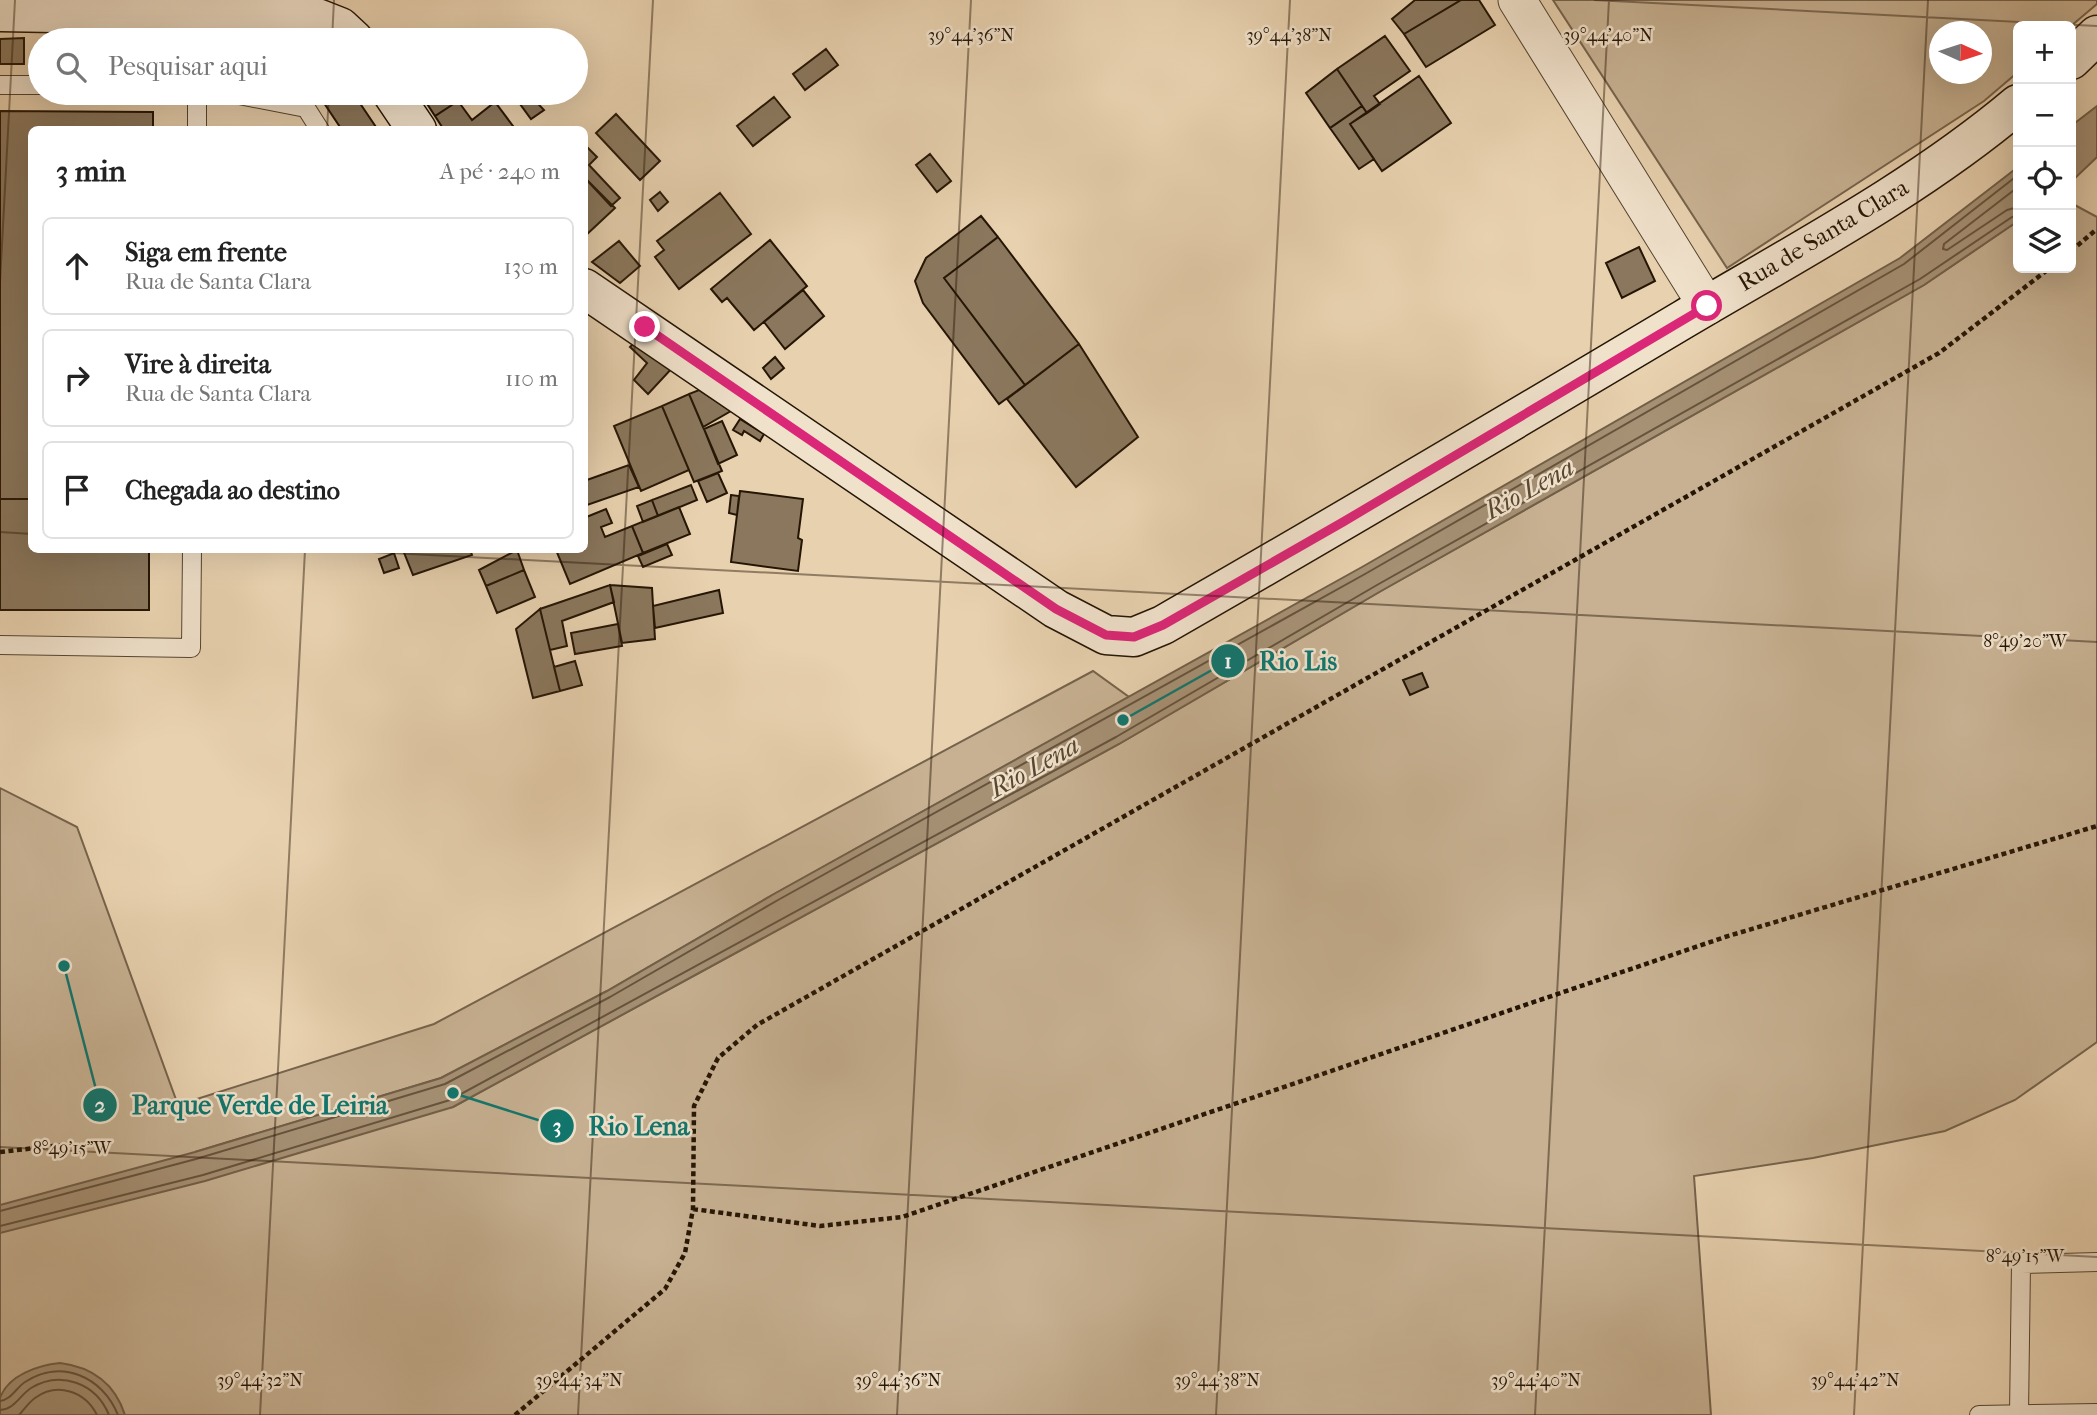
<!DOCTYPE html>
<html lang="pt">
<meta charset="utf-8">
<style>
body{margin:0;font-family:"IM FELL French Canon",serif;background:#f2f2f2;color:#222}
.controls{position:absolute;right:21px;top:21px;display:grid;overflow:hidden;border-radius:10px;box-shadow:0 7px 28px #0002}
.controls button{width:63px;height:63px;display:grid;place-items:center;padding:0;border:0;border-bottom:2px solid #e0e0e0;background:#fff;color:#222;font:35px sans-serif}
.compass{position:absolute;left:1929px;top:21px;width:63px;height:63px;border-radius:50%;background:#fff;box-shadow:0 7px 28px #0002;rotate:93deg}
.stop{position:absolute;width:21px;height:21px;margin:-16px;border:5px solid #db2777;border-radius:50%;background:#fff}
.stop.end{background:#db2777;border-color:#fff;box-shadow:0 2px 7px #0008}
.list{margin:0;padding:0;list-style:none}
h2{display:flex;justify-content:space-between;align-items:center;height:91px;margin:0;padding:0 28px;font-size:30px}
h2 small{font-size:23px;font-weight:400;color:#767676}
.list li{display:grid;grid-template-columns:46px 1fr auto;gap:21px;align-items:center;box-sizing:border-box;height:98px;margin:0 14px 14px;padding:0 14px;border:2px solid #e0e0e0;border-radius:10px}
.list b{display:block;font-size:26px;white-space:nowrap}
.list p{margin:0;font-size:23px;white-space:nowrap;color:#767676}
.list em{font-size:23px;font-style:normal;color:#767676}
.icon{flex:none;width:38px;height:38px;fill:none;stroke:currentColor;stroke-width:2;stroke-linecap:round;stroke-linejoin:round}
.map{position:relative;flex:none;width:2097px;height:1415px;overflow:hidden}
.search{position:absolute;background:#fff;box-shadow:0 7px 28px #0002;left:28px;top:28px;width:560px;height:77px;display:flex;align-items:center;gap:18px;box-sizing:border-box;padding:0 24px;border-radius:38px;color:#767676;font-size:26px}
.panel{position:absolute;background:#fff;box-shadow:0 7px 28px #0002;left:28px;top:126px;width:560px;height:427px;border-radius:10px}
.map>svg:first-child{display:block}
</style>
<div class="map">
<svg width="2097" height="1415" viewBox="0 0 2097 1415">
<rect width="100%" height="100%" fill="#e8d1af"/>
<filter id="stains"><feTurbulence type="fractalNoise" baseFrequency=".00286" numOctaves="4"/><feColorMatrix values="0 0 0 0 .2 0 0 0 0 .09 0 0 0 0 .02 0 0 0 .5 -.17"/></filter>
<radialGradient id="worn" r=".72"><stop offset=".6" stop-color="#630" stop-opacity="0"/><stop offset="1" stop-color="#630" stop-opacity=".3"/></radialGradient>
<!-- green -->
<path fill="#c7b192" stroke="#76634c" stroke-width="2" fill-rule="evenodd" d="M1553,0H2097V4L2071,26H2018V72L1984,101L1727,268ZM1940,32H1982V74H1940Z
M2071,203L2097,217V1042L2015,1100L1945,1131L1813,1158L1694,1176L1711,1415H0V788L77,827L178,1105L434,1024L1093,671L1129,697L774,894L607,991L441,1078L195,1152L453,1107L1119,744L1381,591L1924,285L2018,221V268H2071Z"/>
<!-- water -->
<path fill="#a69175" stroke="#725f48" stroke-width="2" d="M2097,106V157L2071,182V126Z
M2018,167V221L1924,285L1381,591L1119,744L453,1107L205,1181L0,1233V1205L195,1152L441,1078L607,991L774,894L1362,567L1900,258Z
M60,1363C92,1367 115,1384 125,1415H0C0,1410 0,1403 0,1398C8,1375 39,1365 60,1363Z"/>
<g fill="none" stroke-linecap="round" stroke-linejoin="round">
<!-- shore -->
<path stroke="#66533d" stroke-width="2" d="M2018,187L1944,244L1943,249L1947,250L2007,210L2018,207
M0,1211L196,1159L445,1084L610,997L778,900L1365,574L1904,264L2018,175
M0,1226L203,1175L450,1100L1116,737L1377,585L1920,279L2012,217L2018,216
M0,1401C11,1400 16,1388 25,1382C61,1358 103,1377 118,1415
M0,1410C15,1409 19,1396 31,1388C60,1370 96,1383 109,1415
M19,1415C24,1410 28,1403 35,1398C57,1382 85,1391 97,1415"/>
</g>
<!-- building -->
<path fill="#8a775d" stroke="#251505" stroke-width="2" d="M1415,0H1461L1404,34L1392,19Z
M1461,0H1479L1495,25L1426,67L1404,34Z
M474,30L483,40H454Z
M1385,36L1410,71L1374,96L1380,104L1367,113L1337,69Z
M24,38V64H0V39Z
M826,49L838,65L805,90L793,74Z
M1337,69L1362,106L1330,128L1306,93Z
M1419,76L1451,123L1382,171L1350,124Z
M326,93H353L378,130H342L320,97Z
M434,93H453L458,101L435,116L424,99Z
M492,93H512L499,101Z
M512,93H528L544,110L531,119Z
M774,97L790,117L753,146L737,126Z
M458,101L472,120L495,102L516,130H444L435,116Z
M1362,106L1367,113L1350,124L1374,159L1359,169L1330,128Z
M0,111L153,112V130H32V499H0Z
M616,114L660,161L640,180L596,133Z
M584,144L597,157L589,165L620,198L611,206L584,177Z
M930,154L951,181L937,192L916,165Z
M584,177L615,208L585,236L584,235Z
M660,192L668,202L658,211L650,200Z
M720,193L751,234L679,289L655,257L664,250L657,241Z
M981,216L998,237L944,278L1025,385L999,404L923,303L915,281L926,258Z
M998,237L1079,344L1025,385L944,278Z
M770,240L807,286L754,330L727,298L722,302L711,289Z
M619,241L640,266L620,283L592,262Z
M1639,247L1655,281L1622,298L1606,263Z
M803,290L824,316L785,349L764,322Z
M637,340L675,365L648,394L634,380L647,363L630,347Z
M1079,344L1138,437L1076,487L1007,399Z
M775,357L784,368L771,379L763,368Z
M699,390L731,411L703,427L689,394Z
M689,394L722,471L694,482L662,406Z
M662,406L689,470L641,491L614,426Z
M740,419L764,434L760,441L744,431L742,435L733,430Z
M722,421L737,455L718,464L704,429Z
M629,465L639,487L587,505L584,497V481Z
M718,473L727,493L707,502L698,481Z
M691,485L697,500L658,516L652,500Z
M740,491L803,499L798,538L802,540L798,571L731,562Z
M731,495L739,496L737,515L729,513Z
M0,499H32V550H149V610H0Z
M652,500L658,516L643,522L637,506Z
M679,507L690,534L643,553L632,526Z
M606,509L612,523L601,527L605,537L632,526L643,553L570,584L556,550H584V518Z
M667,544L672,555L643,567L638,556Z
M403,550H470L472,555L413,575Z
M517,550L524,570L486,586L479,570Z
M394,553L399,568L384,573L379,559Z
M524,570L535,597L497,613L486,586Z
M610,585L614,602L562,621L567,646L550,650L540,609Z
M610,585L652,588L655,639L622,643Z
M719,590L723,613L655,628L653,606Z
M540,609L560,691L533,698L516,629Z
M618,624L622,646L575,654L571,633Z
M575,661L582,685L560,691L554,667Z
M1422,673L1428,687L1410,695L1403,680Z"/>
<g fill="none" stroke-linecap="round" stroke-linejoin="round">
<!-- lane casing -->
<g stroke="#564430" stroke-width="20">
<path id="lane" d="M111,14L112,40
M0,85H40
M229,93L306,108L320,130
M197,130V93
M0,645L191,648L192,550
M2019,1414L2021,1264L2097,1262
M1979,1415L2097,1413"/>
</g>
<!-- street casing -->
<g stroke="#564430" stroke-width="39">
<path id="street" d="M1517,0L1707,306"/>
</g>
<!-- secondary casing -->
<g stroke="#251505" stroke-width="41">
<path id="secondary" d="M0,12L317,18L340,27L354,40
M2071,60L2097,35
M392,93L417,130
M584,288L1056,609L1106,635L1134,637L1163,625C1338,525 1511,422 1684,319C1797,252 1917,189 2018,104"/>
</g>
<!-- path -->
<path stroke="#251505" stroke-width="4.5" stroke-dasharray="5 3.5" stroke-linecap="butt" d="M2071,251L2097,229
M0,1152L62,1145
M693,1209L820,1226L902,1217L1725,937L2097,826
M515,1415L665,1289L685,1253L693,1209L694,1106L718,1058L757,1025L1939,353L2050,268"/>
<!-- lane -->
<use href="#lane" stroke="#f0e1cb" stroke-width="18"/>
<!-- street -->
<use href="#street" stroke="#f0e1cb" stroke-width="37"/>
<!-- secondary -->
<use href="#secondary" stroke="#f0e1cb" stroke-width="38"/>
</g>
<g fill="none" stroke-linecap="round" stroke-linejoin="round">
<!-- route -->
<path stroke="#db2777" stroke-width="9" d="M645,327L1056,609L1106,635L1134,637L1163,625L1343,522L1707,306"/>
</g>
<!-- ticks -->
<path fill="none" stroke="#251505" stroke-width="2" stroke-opacity="0.45" d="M1594,0L2097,26M332,40L334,0M327,130L329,93M0,282L15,0M0,532L32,534M335,550L2097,642M0,1147L2097,1257M260,1415L305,550M578,1415L653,0M897,1415L971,0M1216,1415L1290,0M1535,1415L1609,0M1854,1415L1928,0"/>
<g text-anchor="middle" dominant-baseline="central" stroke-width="5" stroke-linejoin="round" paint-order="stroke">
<!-- street labels -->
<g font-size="24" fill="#251505" stroke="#f0e1cb">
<text transform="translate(1823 235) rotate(-31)">Rua de Santa Clara</text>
</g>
<!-- water labels -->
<g font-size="26" font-style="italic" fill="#594732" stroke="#f0e1cb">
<text transform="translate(1529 489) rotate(-29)">Rio Lena</text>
<text transform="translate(1034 767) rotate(-29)">Rio Lena</text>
</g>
</g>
<g font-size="18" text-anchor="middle" fill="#251505" stroke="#f0e1cb" stroke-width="5" stroke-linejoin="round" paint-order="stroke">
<text x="971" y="41">39°44'36"N</text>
<text x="1289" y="41">39°44'38"N</text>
<text x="1608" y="41">39°44'40"N</text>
<text x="2025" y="647">8°49'20"W</text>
<text x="72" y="1154">8°49'15"W</text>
<text x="2025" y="1262">8°49'15"W</text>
<text x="260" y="1386">39°44'32"N</text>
<text x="579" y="1386">39°44'34"N</text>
<text x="898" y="1386">39°44'36"N</text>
<text x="1217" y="1386">39°44'38"N</text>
<text x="1536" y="1386">39°44'40"N</text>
<text x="1855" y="1386">39°44'42"N</text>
</g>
<!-- callouts -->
<path fill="none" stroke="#0f766e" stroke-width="2.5" d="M1123 720L1228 661M64 966L100 1105M453 1093L557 1126"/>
<g fill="#0f766e" stroke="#f0e1cb" stroke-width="2.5">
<circle cx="1123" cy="720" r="7"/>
<circle cx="64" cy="966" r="7"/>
<circle cx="453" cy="1093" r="7"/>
<circle cx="1228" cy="661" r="18"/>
<circle cx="100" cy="1105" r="18"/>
<circle cx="557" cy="1126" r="18"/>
</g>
<g font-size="21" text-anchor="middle" font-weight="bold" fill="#fff">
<text x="1228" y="668">1</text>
<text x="100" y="1112">2</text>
<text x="557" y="1133">3</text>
</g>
<g font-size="26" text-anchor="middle" font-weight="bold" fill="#0f766e" stroke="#f0e1cb" stroke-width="5" stroke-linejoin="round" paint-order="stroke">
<text x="1298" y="670">Rio Lis</text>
<text x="260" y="1114">Parque Verde de Leiria</text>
<text x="639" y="1135">Rio Lena</text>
</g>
<rect width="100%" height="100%" filter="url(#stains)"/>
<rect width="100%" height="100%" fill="url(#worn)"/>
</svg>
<div class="controls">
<button>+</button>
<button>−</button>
<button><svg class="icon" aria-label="locate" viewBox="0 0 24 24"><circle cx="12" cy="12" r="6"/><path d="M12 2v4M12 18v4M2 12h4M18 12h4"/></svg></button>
<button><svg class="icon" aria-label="layers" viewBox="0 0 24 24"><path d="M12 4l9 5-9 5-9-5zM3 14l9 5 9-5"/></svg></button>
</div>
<svg class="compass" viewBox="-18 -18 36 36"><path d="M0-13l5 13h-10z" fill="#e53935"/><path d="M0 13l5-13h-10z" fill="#767676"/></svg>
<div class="stop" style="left:1707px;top:306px"></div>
<div class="stop end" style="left:645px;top:327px"></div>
<div class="search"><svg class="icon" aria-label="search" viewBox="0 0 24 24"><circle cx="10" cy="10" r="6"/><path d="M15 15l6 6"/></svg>Pesquisar aqui</div>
<section class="panel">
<h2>3 min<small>A pé · 240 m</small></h2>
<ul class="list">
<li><svg class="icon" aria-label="ahead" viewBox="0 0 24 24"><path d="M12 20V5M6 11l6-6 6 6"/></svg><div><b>Siga em frente</b><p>Rua de Santa Clara</p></div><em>130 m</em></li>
<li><svg class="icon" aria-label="right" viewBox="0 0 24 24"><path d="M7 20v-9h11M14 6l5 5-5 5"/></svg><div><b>Vire à direita</b><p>Rua de Santa Clara</p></div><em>110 m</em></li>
<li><svg class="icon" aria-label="arrive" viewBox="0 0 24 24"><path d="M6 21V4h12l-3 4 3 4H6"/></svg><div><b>Chegada ao destino</b></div></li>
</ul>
</section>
</div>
